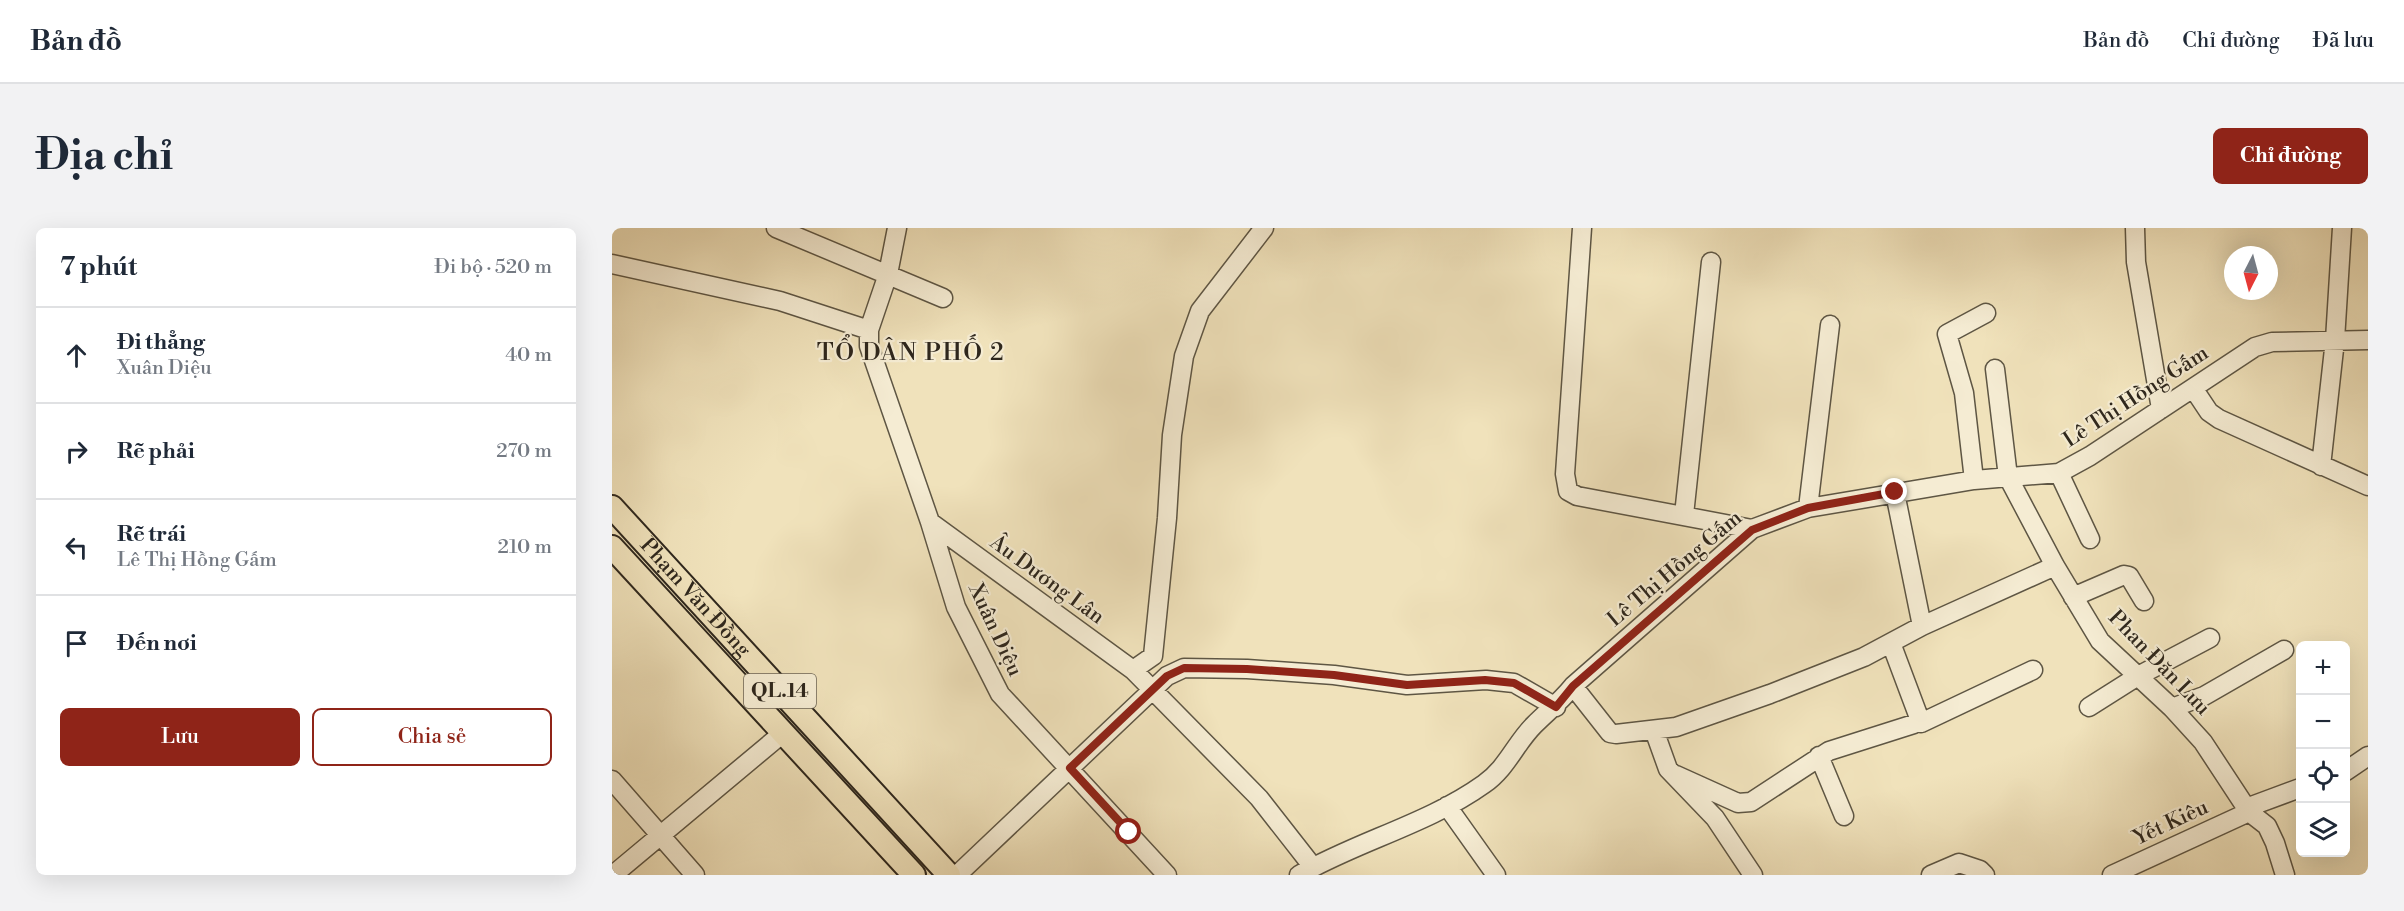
<!DOCTYPE html>
<html lang="vi">
<meta charset="utf-8">
<style>
body{margin:0;font-family:"Libre Bodoni",serif;background:#f2f2f3;color:#1f2937}
.controls{position:absolute;right:18px;bottom:18px;display:grid;overflow:hidden;border-radius:9px;box-shadow:0 6px 24px #0002}
.controls button{width:54px;height:54px;display:grid;place-items:center;padding:0;border:0;border-bottom:2px solid #e0e1e3;background:#fff;color:#1f2937;font:30px sans-serif}
.compass{position:absolute;left:1612px;top:18px;width:54px;height:54px;border-radius:50%;background:#fff;box-shadow:0 6px 24px #0002;rotate:186deg}
.stop{position:absolute;width:18px;height:18px;margin:-14px;border:4px solid #8f2418;border-radius:50%;background:#fff}
.stop.end{background:#8f2418;border-color:#fff;box-shadow:0 2px 6px #0008}
.list{margin:0;padding:0;list-style:none}
h2{display:flex;justify-content:space-between;align-items:center;height:78px;margin:0;padding:0 24px;font-size:26px}
h2 small{font-size:20px;font-weight:400;color:#747a83}
.list li{display:grid;grid-template-columns:39px 1fr auto;gap:18px;align-items:center;box-sizing:border-box;height:96px;padding:0 24px;border-top:2px solid #e0e1e3}
.list b{display:block;font-size:22px;white-space:nowrap}
.list p{margin:0;font-size:20px;white-space:nowrap;color:#747a83}
.list em{font-size:20px;font-style:normal;color:#747a83}
.actions{display:flex;gap:12px;padding:18px 24px}
.actions a{flex:1;padding:14px 0;border:2px solid #8f2418;border-radius:9px;text-align:center;font-size:21px;color:#8f2418}
.actions .main{background:#8f2418;color:#fff}
.icon{flex:none;width:33px;height:33px;fill:none;stroke:currentColor;stroke-width:2;stroke-linecap:round;stroke-linejoin:round}
.map{position:relative;flex:none;width:1756px;height:647px;overflow:hidden;border-radius:9px}
header{display:flex;align-items:center;gap:36px;box-sizing:border-box;height:84px;padding:0 30px;background:#fff;border-bottom:2px solid #e0e1e3}
header strong{font-size:28px}
nav{display:flex;gap:33px;margin-inline-start:auto;font-size:21px}
.intro{display:flex;align-items:center;justify-content:space-between;box-sizing:border-box;height:144px;padding:0 36px}
h1{margin:0;font-size:42px}
.button{padding:15px 27px;border-radius:9px;background:#8f2418;color:#fff;font-size:21px;font-weight:700}
main{display:flex;gap:36px;padding:0 36px}
aside{flex:1;background:#fff;border-radius:9px;box-shadow:0 6px 24px #0002}
.map>svg:first-child{display:block}
</style>
<header>
<strong>Bản đồ</strong>
<nav><a>Bản đồ</a><a>Chỉ đường</a><a>Đã lưu</a></nav>
</header>
<div class="intro"><h1>Địa chỉ</h1><a class="button">Chỉ đường</a></div>
<main>
<aside>
<h2>7 phút<small>Đi bộ · 520 m</small></h2>
<ul class="list">
<li><svg class="icon" aria-label="ahead" viewBox="0 0 24 24"><path d="M12 20V5M6 11l6-6 6 6"/></svg><div><b>Đi thẳng</b><p>Xuân Diệu</p></div><em>40 m</em></li>
<li><svg class="icon" aria-label="right" viewBox="0 0 24 24"><path d="M7 20v-9h11M14 6l5 5-5 5"/></svg><div><b>Rẽ phải</b></div><em>270 m</em></li>
<li><svg class="icon" aria-label="left" viewBox="0 0 24 24"><path d="M17 20v-9H6M10 6l-5 5 5 5"/></svg><div><b>Rẽ trái</b><p>Lê Thị Hồng Gấm</p></div><em>210 m</em></li>
<li><svg class="icon" aria-label="arrive" viewBox="0 0 24 24"><path d="M6 21V4h12l-3 4 3 4H6"/></svg><div><b>Đến nơi</b></div></li>
</ul>
<div class="actions"><a class="main">Lưu</a><a>Chia sẻ</a></div>
</aside>
<div class="map">
<svg width="1756" height="647" viewBox="0 0 1756 647">
<rect width="100%" height="100%" fill="#f0e2bb"/>
<filter id="stains"><feTurbulence type="fractalNoise" baseFrequency=".00333" numOctaves="4"/><feColorMatrix values="0 0 0 0 .2 0 0 0 0 .09 0 0 0 0 .02 0 0 0 .5 -.17"/></filter>
<radialGradient id="worn" r=".72"><stop offset=".6" stop-color="#630" stop-opacity="0"/><stop offset="1" stop-color="#630" stop-opacity=".3"/></radialGradient>
<g fill="none" stroke-linecap="round" stroke-linejoin="round">
<!-- minor casing -->
<g stroke="#5e5644" stroke-width="21">
<path id="minor" d="M164,0L331,70
M285,0L276,46L257,102V118L318,294L521,442L647,570L701,639
M970,0L953,246L956,263L965,268L1140,301
M1523,0L1524,34L1549,181
M0,36L168,73L257,102
M1383,141L1396,249L1443,338L1488,413L1560,480L1591,514L1637,584L1655,598L1663,615L1673,647
M1581,160L1597,184L1607,191L1756,258
M1709,238L1723,112L1730,0
M1447,245L1478,311
M1362,252L1352,165L1335,106L1374,85
M1283,265L1310,398
M1196,280L1218,97
M1072,287L1099,34
M318,294L344,379L388,466L555,647
M1461,369L1512,347L1517,348L1532,373
M1279,415L1309,495L1421,442
M521,442L541,428L555,290L560,207L572,128L588,83L652,0
M961,458L998,505L1004,506L1064,499L1158,466L1252,429L1310,398L1443,338
M1477,479L1526,448L1598,410
M1560,480L1592,468L1672,422
M1042,502L1056,541L1103,590L1141,647
M1207,528L1232,588
M1734,543L1756,528
M1064,547L1126,575L1139,574L1217,523L1302,496
M0,552L83,647
M835,578L884,647
M1634,580L1688,560
M1,647L171,505
M345,647L555,448L572,440L635,441L722,447L795,457L874,452L902,455L944,479
M687,647C746,613 816,596 872,556C895,540 903,516 922,497C935,484 949,473 961,458L1140,301L1196,280L1362,252L1447,245L1478,228L1643,119L1660,114L1756,112
M1319,647L1347,635L1368,642L1373,647
M1500,647L1637,584"/>
</g>
<!-- major casing -->
<g stroke="#2e271d" stroke-width="26">
<g id="major">
<path id="s1" d="M0,279L337,647"/>
<path d="M0,319L302,647"/>
</g>
</g>
<!-- minor -->
<use href="#minor" stroke="#f5ecd3" stroke-width="18"/>
<!-- major -->
<use href="#major" stroke="#f0e2bb" stroke-width="22"/>
</g>
<g fill="none" stroke-linecap="round" stroke-linejoin="round">
<!-- route -->
<path stroke="#8f2418" stroke-width="8" d="M517,604L458,540L555,448L572,440L635,441L722,447L795,457L873,452L902,455L944,479L961,458L1140,302L1196,280L1283,264"/>
</g>
<g text-anchor="middle" dominant-baseline="central" stroke-width="4.5" stroke-linejoin="round" paint-order="stroke">
<!-- shield labels -->
<rect fill="#f5ecd3" stroke="#6a6254" stroke-width="1.5" x="132" y="446" width="72" height="34" rx="4.5"/>
<g font-size="20" font-weight="bold" fill="#2e271d">
<text x="168" y="463">QL.14</text>
</g>
<!-- street labels -->
<g font-size="21" fill="#2e271d" stroke="#f5ecd3">
<text transform="translate(1524 169) rotate(-33)">Lê Thị Hồng Gấm</text>
<text transform="translate(1063 341) rotate(-40)">Lê Thị Hồng Gấm</text>
<text transform="translate(435 352) rotate(36)">Âu Dương Lân</text>
<text stroke="none"><textPath href="#s1" startOffset="123">Phạm Văn Đồng</textPath></text>
<text transform="translate(383 402) rotate(65)">Xuân Diệu</text>
<text transform="translate(1547 435) rotate(46)">Phan Đăn Lưu</text>
<text transform="translate(1559 595) rotate(-25)">Yết Kiêu</text>
</g>
<!-- quarter labels -->
<g font-size="24" letter-spacing="1.5" fill="#2e271d" stroke="#f5ecd3">
<text x="299" y="125">TỔ DÂN PHỐ 2</text>
</g>
</g>
<rect width="100%" height="100%" filter="url(#stains)"/>
<rect width="100%" height="100%" fill="url(#worn)"/>
</svg>
<div class="controls">
<button>+</button>
<button>−</button>
<button><svg class="icon" aria-label="locate" viewBox="0 0 24 24"><circle cx="12" cy="12" r="6"/><path d="M12 2v4M12 18v4M2 12h4M18 12h4"/></svg></button>
<button><svg class="icon" aria-label="layers" viewBox="0 0 24 24"><path d="M12 4l9 5-9 5-9-5zM3 14l9 5 9-5"/></svg></button>
</div>
<svg class="compass" viewBox="-18 -18 36 36"><path d="M0-13l5 13h-10z" fill="#e53935"/><path d="M0 13l5-13h-10z" fill="#747a83"/></svg>
<div class="stop" style="left:517px;top:604px"></div>
<div class="stop end" style="left:1283px;top:264px"></div>
</div>
</main>
